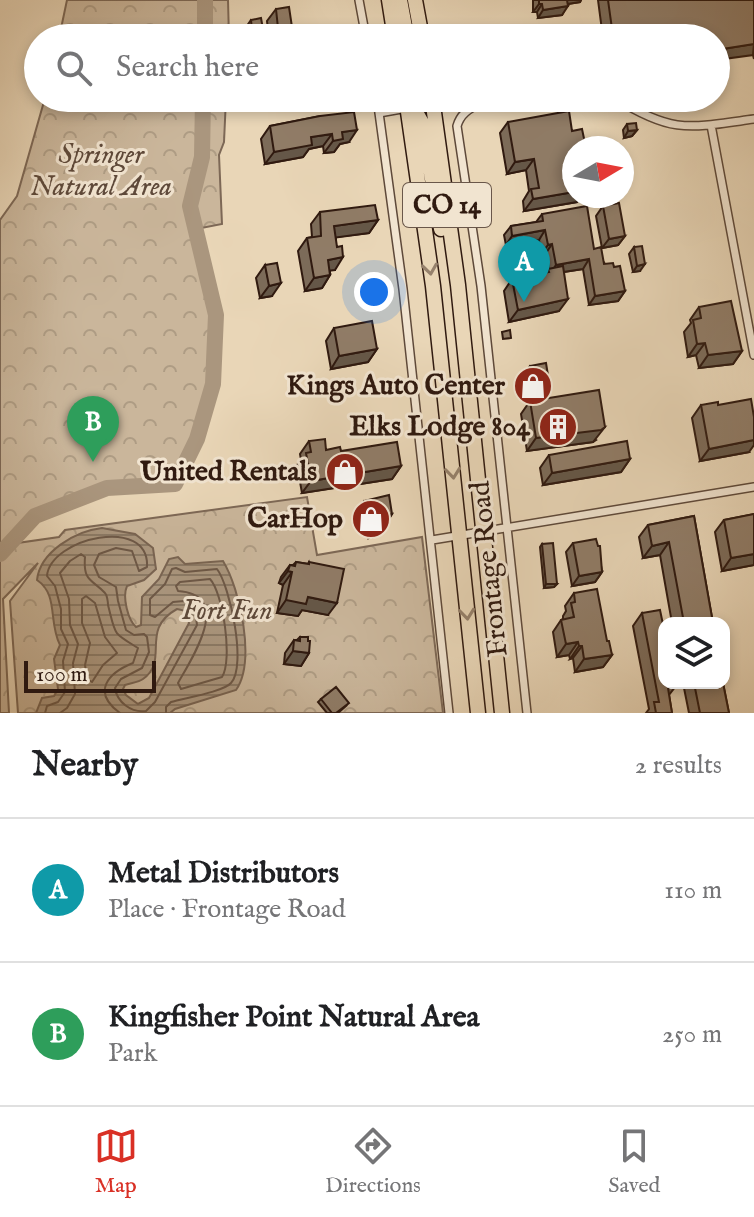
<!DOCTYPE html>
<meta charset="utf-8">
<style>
body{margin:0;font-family:"IM FELL English",serif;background:#f6f6f6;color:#202124}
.controls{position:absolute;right:24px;bottom:24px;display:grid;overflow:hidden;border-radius:16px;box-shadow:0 4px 12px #0003}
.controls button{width:72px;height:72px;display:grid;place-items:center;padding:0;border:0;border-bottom:2px solid #e0e0e0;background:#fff;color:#202124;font:40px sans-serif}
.compass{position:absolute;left:562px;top:136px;width:72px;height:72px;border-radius:50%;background:#fff;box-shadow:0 4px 12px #0003;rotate:80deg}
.scale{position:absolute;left:24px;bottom:20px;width:132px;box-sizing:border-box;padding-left:8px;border:4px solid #301a10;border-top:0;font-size:22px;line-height:28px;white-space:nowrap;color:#301a10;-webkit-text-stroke:6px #f1e4d0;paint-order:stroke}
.you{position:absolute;left:374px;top:292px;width:28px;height:28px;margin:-20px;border:6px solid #fff;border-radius:50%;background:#1a73e8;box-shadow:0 0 0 12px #1a73e833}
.badge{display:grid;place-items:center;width:52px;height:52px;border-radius:50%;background:#d93025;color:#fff;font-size:26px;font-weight:700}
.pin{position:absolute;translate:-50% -66px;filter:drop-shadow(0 2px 4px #0008)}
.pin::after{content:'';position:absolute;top:42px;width:28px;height:24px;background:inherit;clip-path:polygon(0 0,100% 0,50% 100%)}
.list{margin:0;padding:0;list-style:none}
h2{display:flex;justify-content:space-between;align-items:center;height:104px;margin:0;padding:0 32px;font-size:34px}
h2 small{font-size:26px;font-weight:400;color:#757577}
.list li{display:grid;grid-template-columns:52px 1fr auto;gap:24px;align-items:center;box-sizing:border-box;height:144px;padding:0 32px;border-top:2px solid #e0e0e0}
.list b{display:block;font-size:30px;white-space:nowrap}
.list p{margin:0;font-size:26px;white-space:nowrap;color:#757577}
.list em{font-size:26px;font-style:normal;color:#757577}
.icon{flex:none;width:44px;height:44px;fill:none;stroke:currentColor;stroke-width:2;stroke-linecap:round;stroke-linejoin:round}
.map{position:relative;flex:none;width:754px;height:713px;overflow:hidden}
.search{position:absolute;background:#fff;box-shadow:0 4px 12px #0003;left:24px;right:24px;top:24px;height:88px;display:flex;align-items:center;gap:20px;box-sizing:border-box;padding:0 28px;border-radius:44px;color:#757577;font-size:30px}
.sheet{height:392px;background:#fff}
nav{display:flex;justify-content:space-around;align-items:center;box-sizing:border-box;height:112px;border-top:2px solid #e0e0e0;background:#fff;font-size:22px;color:#757577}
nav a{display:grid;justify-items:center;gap:4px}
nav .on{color:#d93025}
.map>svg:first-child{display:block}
</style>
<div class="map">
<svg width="754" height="713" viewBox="0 0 754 713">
<defs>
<pattern id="forest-crowns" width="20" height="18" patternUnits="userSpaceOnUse" patternTransform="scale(2)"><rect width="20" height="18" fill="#cab69b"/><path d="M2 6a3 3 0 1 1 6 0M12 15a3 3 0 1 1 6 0" fill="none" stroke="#ae9c84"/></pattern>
<pattern id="water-rules" width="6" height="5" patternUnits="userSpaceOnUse" patternTransform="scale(2)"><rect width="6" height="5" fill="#aa967e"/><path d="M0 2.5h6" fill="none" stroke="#8b7a66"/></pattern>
</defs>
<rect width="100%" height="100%" fill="#e9d6b7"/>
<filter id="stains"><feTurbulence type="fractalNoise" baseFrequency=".0025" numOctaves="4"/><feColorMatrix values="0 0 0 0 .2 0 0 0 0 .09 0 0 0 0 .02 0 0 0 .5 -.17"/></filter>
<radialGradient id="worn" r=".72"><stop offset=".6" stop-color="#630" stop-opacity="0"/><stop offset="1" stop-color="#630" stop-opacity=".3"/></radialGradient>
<!-- forest -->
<path fill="url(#forest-crowns)" stroke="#7d6856" stroke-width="2" d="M67,0H228L229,38H59Z
M45,98H226L224,142L219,155L222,224L196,229L216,315L213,384L197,439L175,484L107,488L35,516L10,544L59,537L65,530L307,497L317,555L422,537L443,713H18L10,601L38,563L3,599L9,713H0V220L17,196Z"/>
<!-- water -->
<path fill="url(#water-rules)" stroke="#796452" stroke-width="2" fill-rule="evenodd" d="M102,528L135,534L153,548L156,569L144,580L127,586C122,597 128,620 136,627L141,625L142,597L159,579L169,559L178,557L185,564L223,561C240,589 256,661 236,690L175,709L170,713H36L42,698L54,696L58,689L54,659L60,645C48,622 59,595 37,580C40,552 75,531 102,528ZM177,609L186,611L189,623L149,698L138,704L126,695L123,689L125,685C131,683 139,682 143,679C170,660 139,630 177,609Z"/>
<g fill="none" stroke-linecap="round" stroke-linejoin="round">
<!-- shore -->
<path stroke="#6d5847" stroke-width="2" d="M210,579C223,593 233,660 222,677L181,689L178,683C192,658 234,595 178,591L176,586L180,582Z
M86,596L95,603L105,637L117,653L103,665L92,682L87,679L85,665L90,643L82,623V599Z
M45,713L47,706L58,702L65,692L63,661L68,644L61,629V609L55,586L47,576C50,538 150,515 147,567L139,571L132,551L116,548L99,554L94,565L99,577L116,587L118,601L126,630L134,635L144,634L147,637L149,652L142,668L121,679L115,688C117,702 131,713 146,711L155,702L197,625L195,610L184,601L173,602L155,617L150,615V599L165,584L172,569L176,568L185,572L217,569C230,586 247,666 231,683C223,692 184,698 171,702L166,707V713
M60,713L67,708L75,694L73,663L78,644L70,625L69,599L60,573L70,561L81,554L85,557C83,582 92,579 105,593C107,595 108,602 108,605C116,636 112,632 138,648L133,663C108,673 91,692 120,713"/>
<!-- river -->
<path stroke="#aa967e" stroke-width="16" d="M205,38V0
M0,554L35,516L107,488L175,484L197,439L213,384L216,315L190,206L202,157L203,98"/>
<!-- street casing -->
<g stroke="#5e493a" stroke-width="10">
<path id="street" d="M359,0L366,38
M377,98L403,289L449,713
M615,98C672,134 689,128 754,119
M379,113L407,108
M711,125L754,355
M432,540L754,487
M527,713L481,286L457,126C465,97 507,101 532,98"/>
</g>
<!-- highway casing -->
<g stroke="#301a10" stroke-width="17">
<path id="highway" d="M389,0L395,38
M400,0L407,38
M415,0L422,38
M406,98L433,286L478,713
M432,98L458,285L502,713
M407,108L417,114L422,123L441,229"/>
</g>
<!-- street -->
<use href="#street" stroke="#f1e4d0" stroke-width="7"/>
<!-- highway -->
<use href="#highway" stroke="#e9d6b7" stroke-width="14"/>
</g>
<!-- wall -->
<path fill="#7c6b59" stroke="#301a10" stroke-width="2" d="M533,0H581L580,2L568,4L562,15L538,18L537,12H533Z
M598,0H754V59L753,55L716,38H603Z
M276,9L292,27L284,38H269L267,21Z
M251,20L263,29L256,38H243L242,33Z
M320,116L349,142L340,144L334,152L324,153L323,146L309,149L303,157L265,164L261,139L270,126Z
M508,122L574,148V196H581L577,202L524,211L523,201L529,191L526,170L507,174L500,133Z
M627,124L637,130L632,136L624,138L623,130Z
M603,206L625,236L618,245L602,248L596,216Z
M320,212L378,220L369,233L336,237L335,270H330V275L322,288L305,291L298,251L307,238L312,237L311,224Z
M542,214L594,249L625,291L618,301L589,305L583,269L564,272L559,311L509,322L504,291L512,279L546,273L549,269L546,253L541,254L539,240L506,245L504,235L511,226L536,222Z
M634,247L640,271L633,272L629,254Z
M512,253L534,264L509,268L507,259Z
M265,265L272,296L260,298L256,278Z
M699,307L742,351L733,364L699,368L696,355L688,357L684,332L691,323L690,320Z
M334,328L377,349L368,362L331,369L326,341Z
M530,366L550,388L543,397L527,400L523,375Z
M530,401L596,440L593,442L527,451L521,414Z
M701,405L749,452L700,461L692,418Z
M309,441L326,450L341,451L401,466L392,479L302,493L297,465L301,460L300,454Z
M549,455L630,459L621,472L543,485L540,468Z
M364,501L392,514L387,522L383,523L384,528L378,536L369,538L367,526L358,528V510Z
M754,514V565L722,571L715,532L724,520Z
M694,516L713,623H672L660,555L643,558L639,537L648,525Z
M573,543L598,546L602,572L595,582L572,586L566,552Z
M542,544L557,584L554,587L544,588L540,547Z
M296,562L308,564L309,562L328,615L302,610L298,616L277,613L283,585L279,583L281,577L290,565H293Z
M574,593L607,641L612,655L603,667L575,672L573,658L570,659L569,655L557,657L553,632L561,620L563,619V616L566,611L565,606Z
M642,613L675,687L669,695L672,713H646L649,709L633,626Z
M300,637L309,653L301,666L284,664L285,653L294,640H297Z
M683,683H723L729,713H689Z
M321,699L346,706L338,713H327L318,702Z"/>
<!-- shaded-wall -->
<path fill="#655748" stroke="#301a10" stroke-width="2" d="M564,0H581L580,2L561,5Z
M539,4H542L537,12H533Z
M568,6L562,15L538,18L543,10Z
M292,27L284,38H270L278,28Z
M263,29L256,38H247L252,30Z
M754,44L753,55L716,60V50Z
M357,130L349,142L340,144L334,152L324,153L333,141L342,132Z
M637,130L632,136L624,138L628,131Z
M332,134L323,146L309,149L303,157L265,164L274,152L311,137Z
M534,159L526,170L507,174L515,162Z
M574,192V196H581L577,202L524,211L533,199Z
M378,220L369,233L325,239L334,226Z
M545,230L539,240L506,245L512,236Z
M625,236L618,245L602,248L609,239Z
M552,244L546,253L541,254L548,245Z
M343,257L335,270L319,272L328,260Z
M538,258L534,264L509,268L513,262Z
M589,259L583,269L550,274L556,265Z
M645,264L640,271L633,272L637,266Z
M330,275L322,288L305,291L314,278Z
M281,283L272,296L260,298L269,286Z
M625,291L618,301L589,305L595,296Z
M568,299L559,311L509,322L518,310Z
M705,343L696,355L688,357L697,344Z
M377,349L368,362L331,369L339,356Z
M742,351L733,364L699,368L708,355Z
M550,388L543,397L527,400L534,390Z
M605,427L593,442L527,451L536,438Z
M754,440V445L749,452L700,461L709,449Z
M630,459L621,472L543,485L552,473Z
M401,466L392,479L302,493L311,481Z
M392,514L387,522L376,524L382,516Z
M373,518L367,526L358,528L364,519Z
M384,528L378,536L369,538L375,529Z
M669,542L660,555L643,558L652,546Z
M754,554V565L722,571L731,558Z
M288,571L292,572L283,585L279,583Z
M602,572L595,582L572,586L579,576Z
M546,584H557L554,587L544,588Z
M308,597L337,603L328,615L302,610L298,616L277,613L286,600Z
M578,642L569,655L557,657L566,644Z
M579,646H582L573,658L570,659Z
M293,651L309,653L301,666L284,664Z
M612,655L603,667L575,672L584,659Z"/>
<!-- building -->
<path fill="#907c67" stroke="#301a10" stroke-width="2" d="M539,0H567L568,6L543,10L542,4H539Z
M608,0H754V44L716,50V38H617L613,36Z
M289,7L292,27L278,28L276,9Z
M261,18L263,29L252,30L251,20Z
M569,111L572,131L582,129L586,148H574V192L533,199L531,189L539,188L534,159L515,162L508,122Z
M354,112L357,130L342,132L343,139L333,141L332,134L311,137L312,145L274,152L270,126L320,116Z
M636,123L637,130L628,131L627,124Z
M619,203L625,236L609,239L603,206Z
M375,205L378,220L334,226L337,247L342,246L343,257L328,260L330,275L314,278L307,238L321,236L320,212Z
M587,206L594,249L601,247L604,264L613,263L614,267L620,266L625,291L595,296L589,259L556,265L552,244L548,245L545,230L512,236L511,226L543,221L542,214Z
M642,246L645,264L637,266L634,247Z
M537,249L538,258L513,262L512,253Z
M277,263L281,283L269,286L265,265Z
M563,266L568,299L518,310L512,279L549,272L548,269Z
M731,301L742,351L708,355L705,343L697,344L693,320L701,318L699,307Z
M372,321L377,349L339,356L334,328Z
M510,330L511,338L503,339L502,332Z
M546,363L550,388L534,390L530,366Z
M599,390L605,427L601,430L536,438L530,401Z
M751,399L754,417V440L709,449L701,405L718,402V405Z
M325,439L326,450L340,447L341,451L397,442L401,466L311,481L306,453L311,452L309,441Z
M627,441L630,459L552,473L549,455Z
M389,495L392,514L382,516L384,528L375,529L373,518L364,519V501Z
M754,514V554L731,558L724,520Z
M694,516L713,623H684L669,542L652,546L648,525Z
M596,539L598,546H600L602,572L579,576L573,543Z
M553,543L557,584H546L542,544Z
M296,562L309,564V562L344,569L337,603L308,597L306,604L286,600L292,572L288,571L290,565L295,566Z
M597,589L607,641H609L612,655L584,659L582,646H579L578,642L566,644L561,620L574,617L571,603L575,602L574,593Z
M660,610L664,629V683H674L675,687L668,688L672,713H656L654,702H659L642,613Z
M300,637H308V641H310L309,653L293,651L294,640L300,641Z
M694,683H723L729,713H700Z
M336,687L349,703L336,713H332L321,699Z"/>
<!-- one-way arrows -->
<defs><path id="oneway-chevron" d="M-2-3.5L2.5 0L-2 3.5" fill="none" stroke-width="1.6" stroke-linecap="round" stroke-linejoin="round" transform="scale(2)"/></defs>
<g stroke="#96816c">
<use href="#oneway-chevron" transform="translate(430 269) rotate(82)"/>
<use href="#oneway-chevron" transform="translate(453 473) rotate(84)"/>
<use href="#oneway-chevron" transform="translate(467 614) rotate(84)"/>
</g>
<!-- icons -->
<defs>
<g id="shop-disc" transform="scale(2)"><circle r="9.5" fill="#8f2418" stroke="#f1e4d0"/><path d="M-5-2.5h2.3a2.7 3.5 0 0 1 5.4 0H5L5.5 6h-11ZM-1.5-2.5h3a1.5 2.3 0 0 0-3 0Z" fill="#fff"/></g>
<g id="building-disc" transform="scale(2)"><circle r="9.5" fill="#8f2418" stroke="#f1e4d0"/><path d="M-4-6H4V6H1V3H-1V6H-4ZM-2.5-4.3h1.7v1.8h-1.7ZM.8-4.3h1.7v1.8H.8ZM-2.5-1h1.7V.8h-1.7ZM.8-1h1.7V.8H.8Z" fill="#fff"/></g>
</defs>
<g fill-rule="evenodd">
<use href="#shop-disc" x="533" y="386"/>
<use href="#building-disc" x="558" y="427"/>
<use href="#shop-disc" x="345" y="472"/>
<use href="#shop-disc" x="371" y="519"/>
</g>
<g text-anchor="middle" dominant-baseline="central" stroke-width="6" stroke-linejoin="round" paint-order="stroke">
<!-- shield labels -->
<rect fill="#f1e4d0" stroke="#6a574a" stroke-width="2" x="403" y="183" width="88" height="44" rx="6"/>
<g font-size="26" font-weight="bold" fill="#301a10">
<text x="447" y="205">CO 14</text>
</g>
<!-- park labels -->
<g font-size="28" font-style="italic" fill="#5e493a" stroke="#f1e4d0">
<text x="101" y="155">Springer<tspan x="101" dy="32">Natural Area</tspan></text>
<text x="227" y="611">Fort Fun</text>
</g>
<!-- poi labels -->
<g font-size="28" font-weight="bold" fill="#301a10" stroke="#f1e4d0" text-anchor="end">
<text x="505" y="386">Kings Auto Center</text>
<text x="530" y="427">Elks Lodge 804</text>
<text x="317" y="472">United Rentals</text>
<text x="343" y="519">CarHop</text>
</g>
<!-- street labels -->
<g font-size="28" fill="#301a10" stroke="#f1e4d0">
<text transform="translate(490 569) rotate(-96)">Frontage Road</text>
</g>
</g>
<rect width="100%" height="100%" filter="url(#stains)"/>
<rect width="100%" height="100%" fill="url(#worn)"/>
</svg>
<div class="controls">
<button><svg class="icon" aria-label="layers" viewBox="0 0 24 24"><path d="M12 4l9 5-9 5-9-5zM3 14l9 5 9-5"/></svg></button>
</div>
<svg class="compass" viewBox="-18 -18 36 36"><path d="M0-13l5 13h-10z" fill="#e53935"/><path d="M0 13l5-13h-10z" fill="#757577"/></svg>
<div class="scale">100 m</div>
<div class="you"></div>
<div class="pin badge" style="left:524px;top:302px;background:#0f9aa8">A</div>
<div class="pin badge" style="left:93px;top:462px;background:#2e9e5b">B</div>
<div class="search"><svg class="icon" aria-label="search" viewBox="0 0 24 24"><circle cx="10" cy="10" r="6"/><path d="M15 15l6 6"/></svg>Search here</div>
</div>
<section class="sheet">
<h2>Nearby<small>2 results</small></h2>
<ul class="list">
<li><span class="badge" style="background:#0f9aa8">A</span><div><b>Metal Distributors</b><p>Place · Frontage Road</p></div><em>110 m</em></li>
<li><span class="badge" style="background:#2e9e5b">B</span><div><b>Kingfisher Point Natural Area</b><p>Park</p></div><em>250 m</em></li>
</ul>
</section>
<nav>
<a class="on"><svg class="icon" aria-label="map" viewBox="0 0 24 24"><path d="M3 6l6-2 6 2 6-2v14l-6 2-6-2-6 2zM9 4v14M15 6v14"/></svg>Map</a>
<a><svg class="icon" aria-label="directions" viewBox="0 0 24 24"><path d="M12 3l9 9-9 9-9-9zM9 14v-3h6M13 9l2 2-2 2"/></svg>Directions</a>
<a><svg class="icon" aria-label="saved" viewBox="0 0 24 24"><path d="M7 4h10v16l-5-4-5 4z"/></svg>Saved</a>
</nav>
